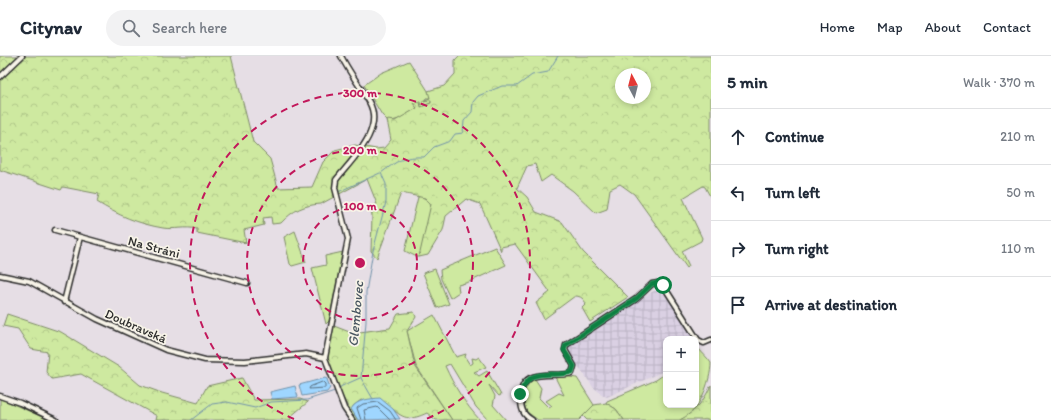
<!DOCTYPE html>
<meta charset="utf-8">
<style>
body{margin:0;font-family:Itim,sans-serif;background:#f2f2f3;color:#1f2937}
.controls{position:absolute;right:12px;bottom:12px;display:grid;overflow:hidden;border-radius:8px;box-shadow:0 2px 6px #0003}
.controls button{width:36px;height:36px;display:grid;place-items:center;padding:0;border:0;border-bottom:1px solid #e0e1e3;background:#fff;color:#1f2937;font:20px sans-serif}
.compass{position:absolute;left:615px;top:12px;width:36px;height:36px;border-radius:50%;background:#fff;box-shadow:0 2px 6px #0003;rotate:353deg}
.stop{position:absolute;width:12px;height:12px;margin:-9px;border:3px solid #0b8043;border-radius:50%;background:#fff}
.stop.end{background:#0b8043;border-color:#fff;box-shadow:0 1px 4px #0008}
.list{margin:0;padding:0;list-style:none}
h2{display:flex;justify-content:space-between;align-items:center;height:52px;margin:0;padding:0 16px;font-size:17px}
h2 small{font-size:13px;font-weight:400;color:#747a83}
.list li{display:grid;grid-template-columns:26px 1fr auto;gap:12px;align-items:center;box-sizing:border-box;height:56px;padding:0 16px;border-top:1px solid #e0e1e3}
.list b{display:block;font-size:15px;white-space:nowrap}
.list em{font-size:13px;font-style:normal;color:#747a83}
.icon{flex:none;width:22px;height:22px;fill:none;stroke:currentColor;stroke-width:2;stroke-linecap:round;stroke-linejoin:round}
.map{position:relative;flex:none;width:711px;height:364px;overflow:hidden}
header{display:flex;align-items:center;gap:24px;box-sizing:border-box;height:56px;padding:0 20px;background:#fff;border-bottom:1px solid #e0e1e3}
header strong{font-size:19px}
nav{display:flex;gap:22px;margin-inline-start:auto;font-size:14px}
.search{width:280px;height:36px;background:#f2f2f3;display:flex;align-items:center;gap:10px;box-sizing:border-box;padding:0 14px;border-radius:22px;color:#747a83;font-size:15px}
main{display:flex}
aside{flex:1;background:#fff}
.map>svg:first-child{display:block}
</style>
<header>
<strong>Citynav</strong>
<div class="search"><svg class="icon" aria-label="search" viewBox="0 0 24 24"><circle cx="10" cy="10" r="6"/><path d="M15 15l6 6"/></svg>Search here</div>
<nav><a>Home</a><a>Map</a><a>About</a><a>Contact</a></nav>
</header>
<main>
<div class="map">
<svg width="711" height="364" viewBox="0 0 711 364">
<defs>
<pattern id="industrial-grid" width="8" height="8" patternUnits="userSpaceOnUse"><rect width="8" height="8" fill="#dad0e3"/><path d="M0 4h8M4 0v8" fill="none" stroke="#bbb3c3"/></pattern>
<pattern id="forest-crowns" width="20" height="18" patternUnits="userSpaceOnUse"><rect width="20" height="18" fill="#cee9a0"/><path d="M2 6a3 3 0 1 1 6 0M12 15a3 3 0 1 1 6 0" fill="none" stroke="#b1c88a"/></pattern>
</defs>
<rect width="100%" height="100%" fill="#e6dee5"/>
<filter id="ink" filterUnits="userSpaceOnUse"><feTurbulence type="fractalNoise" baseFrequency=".025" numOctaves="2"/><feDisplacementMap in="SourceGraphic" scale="8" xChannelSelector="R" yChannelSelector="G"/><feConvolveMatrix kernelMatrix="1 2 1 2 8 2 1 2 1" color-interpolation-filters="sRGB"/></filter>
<g filter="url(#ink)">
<!-- industrial -->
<path fill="url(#industrial-grid)" d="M659,232L662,234L694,283H666V314L607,341L603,339L593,331L567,294L568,291L631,248Z"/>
<!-- grass -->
<path fill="#cee9a0" stroke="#7c8a66" d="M409,5L430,38V42H426L424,46L431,44V47L421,51L413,47L417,52L402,62L389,66L382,59L364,29L381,17Z
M421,140L430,146C433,160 423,187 419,201H417L405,195L418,141Z
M295,175L306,206L292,210L290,208L284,181Z
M495,191L506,209L469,226L458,229L459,236L450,242L441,223L440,214Z
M343,196L329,265L326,268L312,212L326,209L325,200Z
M435,213L449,248L437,252L423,217Z
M434,259L456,301L466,298L465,301L470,309L473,307L472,302L476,303L479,301L486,311L474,316L479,320L487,315L501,339L499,340L489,329L495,340L493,349L506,364H488L476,351L450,308L445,310C454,330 465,348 480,364H452L416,310L407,275Z
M699,293C702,297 708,302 711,307C711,325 698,360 679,364C663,364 640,364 624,364L616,353L606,347L607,345L656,324L666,317V349H696V295Z
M554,319L577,322L594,349L579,364H538L527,356C521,344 522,331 535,323L541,332L539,342L549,352L552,350L546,345L559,337L564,339Z
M0,343L4,344L49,364H0Z"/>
<!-- forest -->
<path fill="url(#forest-crowns)" stroke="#7c8a66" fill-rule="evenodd" d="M0,0H231L253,86L270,103L278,132L312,131L323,106L335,94L355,89L376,93L384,92L391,84L387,64L395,65L417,52L413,47L420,46L421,51L431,47V44L422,45L430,42L428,35L444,30L455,18V4L459,0H711V142L705,131L703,130L683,142L702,182L701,185L682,195L689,210L687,212L634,138L620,128L610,133L607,153L596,157L573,135L551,119L541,126L535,108L527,110L517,132L527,141L536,156L562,166L583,196L628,241L590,266L582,252L586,248C584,243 581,240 575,240L544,263L536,247L550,236L515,188L501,191V195L480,148L466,143L446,160L443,174L428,199L419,201L431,148L425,142L401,137L377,202L371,195L372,159L369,152L377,148L367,123L321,148C304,149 293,154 281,167L272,168L271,161L263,162L264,169L244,174L246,187L197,177V173C186,170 174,174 163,172C139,168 117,159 97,146L99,138L63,131L61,134L0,114ZM621,18H645V42H621Z
M414,256L416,261L407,275L415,310L452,364H436L427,357C412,364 404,364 393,353L361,344L353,350L355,360L358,364H356C346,348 328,317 328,298C329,289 332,279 334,270L352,277L390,272L398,258Z
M7,258L61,276L119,311L140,329L162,337L198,347L207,330L242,322L254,344L300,343L308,346L290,361L291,364H156L157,360L81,318L52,323L46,316L48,296L31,293L18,273L3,270Z
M711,329V364H680C696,355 704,345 711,329Z
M606,347L616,353L624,364H587L583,360L594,349Z"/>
<!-- water -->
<path fill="#9fd6ff" stroke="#7192aa" d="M325,322L327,323L330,332L327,336L302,340L299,329Z
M295,330L298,341L272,343L270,336Z
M380,342L393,353L400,363L358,364L351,353C357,343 370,343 380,342Z"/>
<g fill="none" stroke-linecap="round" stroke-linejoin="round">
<!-- shore -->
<path stroke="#596f80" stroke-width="1" d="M323,326L325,328V332L309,333L310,331Z
M361,364L357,352L363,348L378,346L390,355L396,364
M366,364L364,354L377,351L390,364"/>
<!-- stream -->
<path stroke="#7192aa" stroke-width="1" d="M338,136L380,117
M338,333L342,330L360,322
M373,343L361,322L366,266V236L373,195L386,146V128L381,117C397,105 403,100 424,101L434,91L450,85L455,78L463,77L464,65L472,56L473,46L478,40L502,30H517L532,19L548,16L558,0
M191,364L212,348L227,346L255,352L271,346L307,344L335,335"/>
<!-- minor casing -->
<g stroke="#2b2b2b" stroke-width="7">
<path id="minor" d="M0,21L22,0
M55,174L247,227
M0,219L29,225L97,263L166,294L205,304L245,305L306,298L325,302L344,352L352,364
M64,246L80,181
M325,302L348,183L335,132L336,124C352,103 385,74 369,46C360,30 349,16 341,0
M0,340L20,347L56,364
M532,364C523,359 521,353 521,343C519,309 554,323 572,317L574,310L565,294L566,289L636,243L652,228L658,227L663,229L698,284L704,287L711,284"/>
</g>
<!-- minor -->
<use href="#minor" stroke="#f7f3e8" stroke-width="4"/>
</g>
</g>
<g fill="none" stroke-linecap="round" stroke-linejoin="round" filter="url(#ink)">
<!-- route -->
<path stroke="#0b8043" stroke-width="5" d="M520,338C530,308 552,323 572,316L574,310L564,294L566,289L636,243L652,228L658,227L663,229"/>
</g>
<!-- distance rings -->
<g fill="none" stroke="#c2185b" stroke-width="2" stroke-dasharray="7 5">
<circle cx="360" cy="207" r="57"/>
<circle cx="360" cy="207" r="113"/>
<path d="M294 363A170 170 0 1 1 426 363"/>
</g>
<g text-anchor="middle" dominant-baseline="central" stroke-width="3.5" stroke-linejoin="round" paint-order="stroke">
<!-- street labels -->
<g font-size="13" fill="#2b2b2b" stroke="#f7f3e8">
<text transform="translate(154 191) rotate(15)">Na Stráni</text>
<text transform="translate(136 270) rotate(24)">Doubravská</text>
</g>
<!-- water labels -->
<g font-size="14" font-style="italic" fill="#485660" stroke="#f7f3e8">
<text transform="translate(356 258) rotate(-85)">Glembovec</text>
</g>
</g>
<circle cx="360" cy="207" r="6" fill="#c2185b" stroke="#f7f3e8" stroke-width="2"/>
<g font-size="12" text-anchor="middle" font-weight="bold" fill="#c2185b" stroke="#f7f3e8" stroke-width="3.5" stroke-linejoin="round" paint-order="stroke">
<text x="360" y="41">300 m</text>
<text x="360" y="98">200 m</text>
<text x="360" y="154">100 m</text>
</g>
</svg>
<div class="controls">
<button>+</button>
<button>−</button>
</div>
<svg class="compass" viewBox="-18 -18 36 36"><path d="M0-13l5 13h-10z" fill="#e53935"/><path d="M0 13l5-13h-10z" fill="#747a83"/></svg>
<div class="stop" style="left:663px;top:229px"></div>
<div class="stop end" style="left:520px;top:338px"></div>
</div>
<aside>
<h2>5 min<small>Walk · 370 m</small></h2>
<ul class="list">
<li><svg class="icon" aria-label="ahead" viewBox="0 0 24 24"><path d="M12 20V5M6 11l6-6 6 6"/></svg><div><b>Continue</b></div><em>210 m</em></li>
<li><svg class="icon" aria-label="left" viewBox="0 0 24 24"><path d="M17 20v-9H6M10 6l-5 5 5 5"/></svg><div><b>Turn left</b></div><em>50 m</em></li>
<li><svg class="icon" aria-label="right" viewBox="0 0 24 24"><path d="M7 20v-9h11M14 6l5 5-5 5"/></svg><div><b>Turn right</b></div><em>110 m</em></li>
<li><svg class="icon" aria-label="arrive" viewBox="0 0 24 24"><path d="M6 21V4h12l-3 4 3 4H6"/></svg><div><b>Arrive at destination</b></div></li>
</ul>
</aside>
</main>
